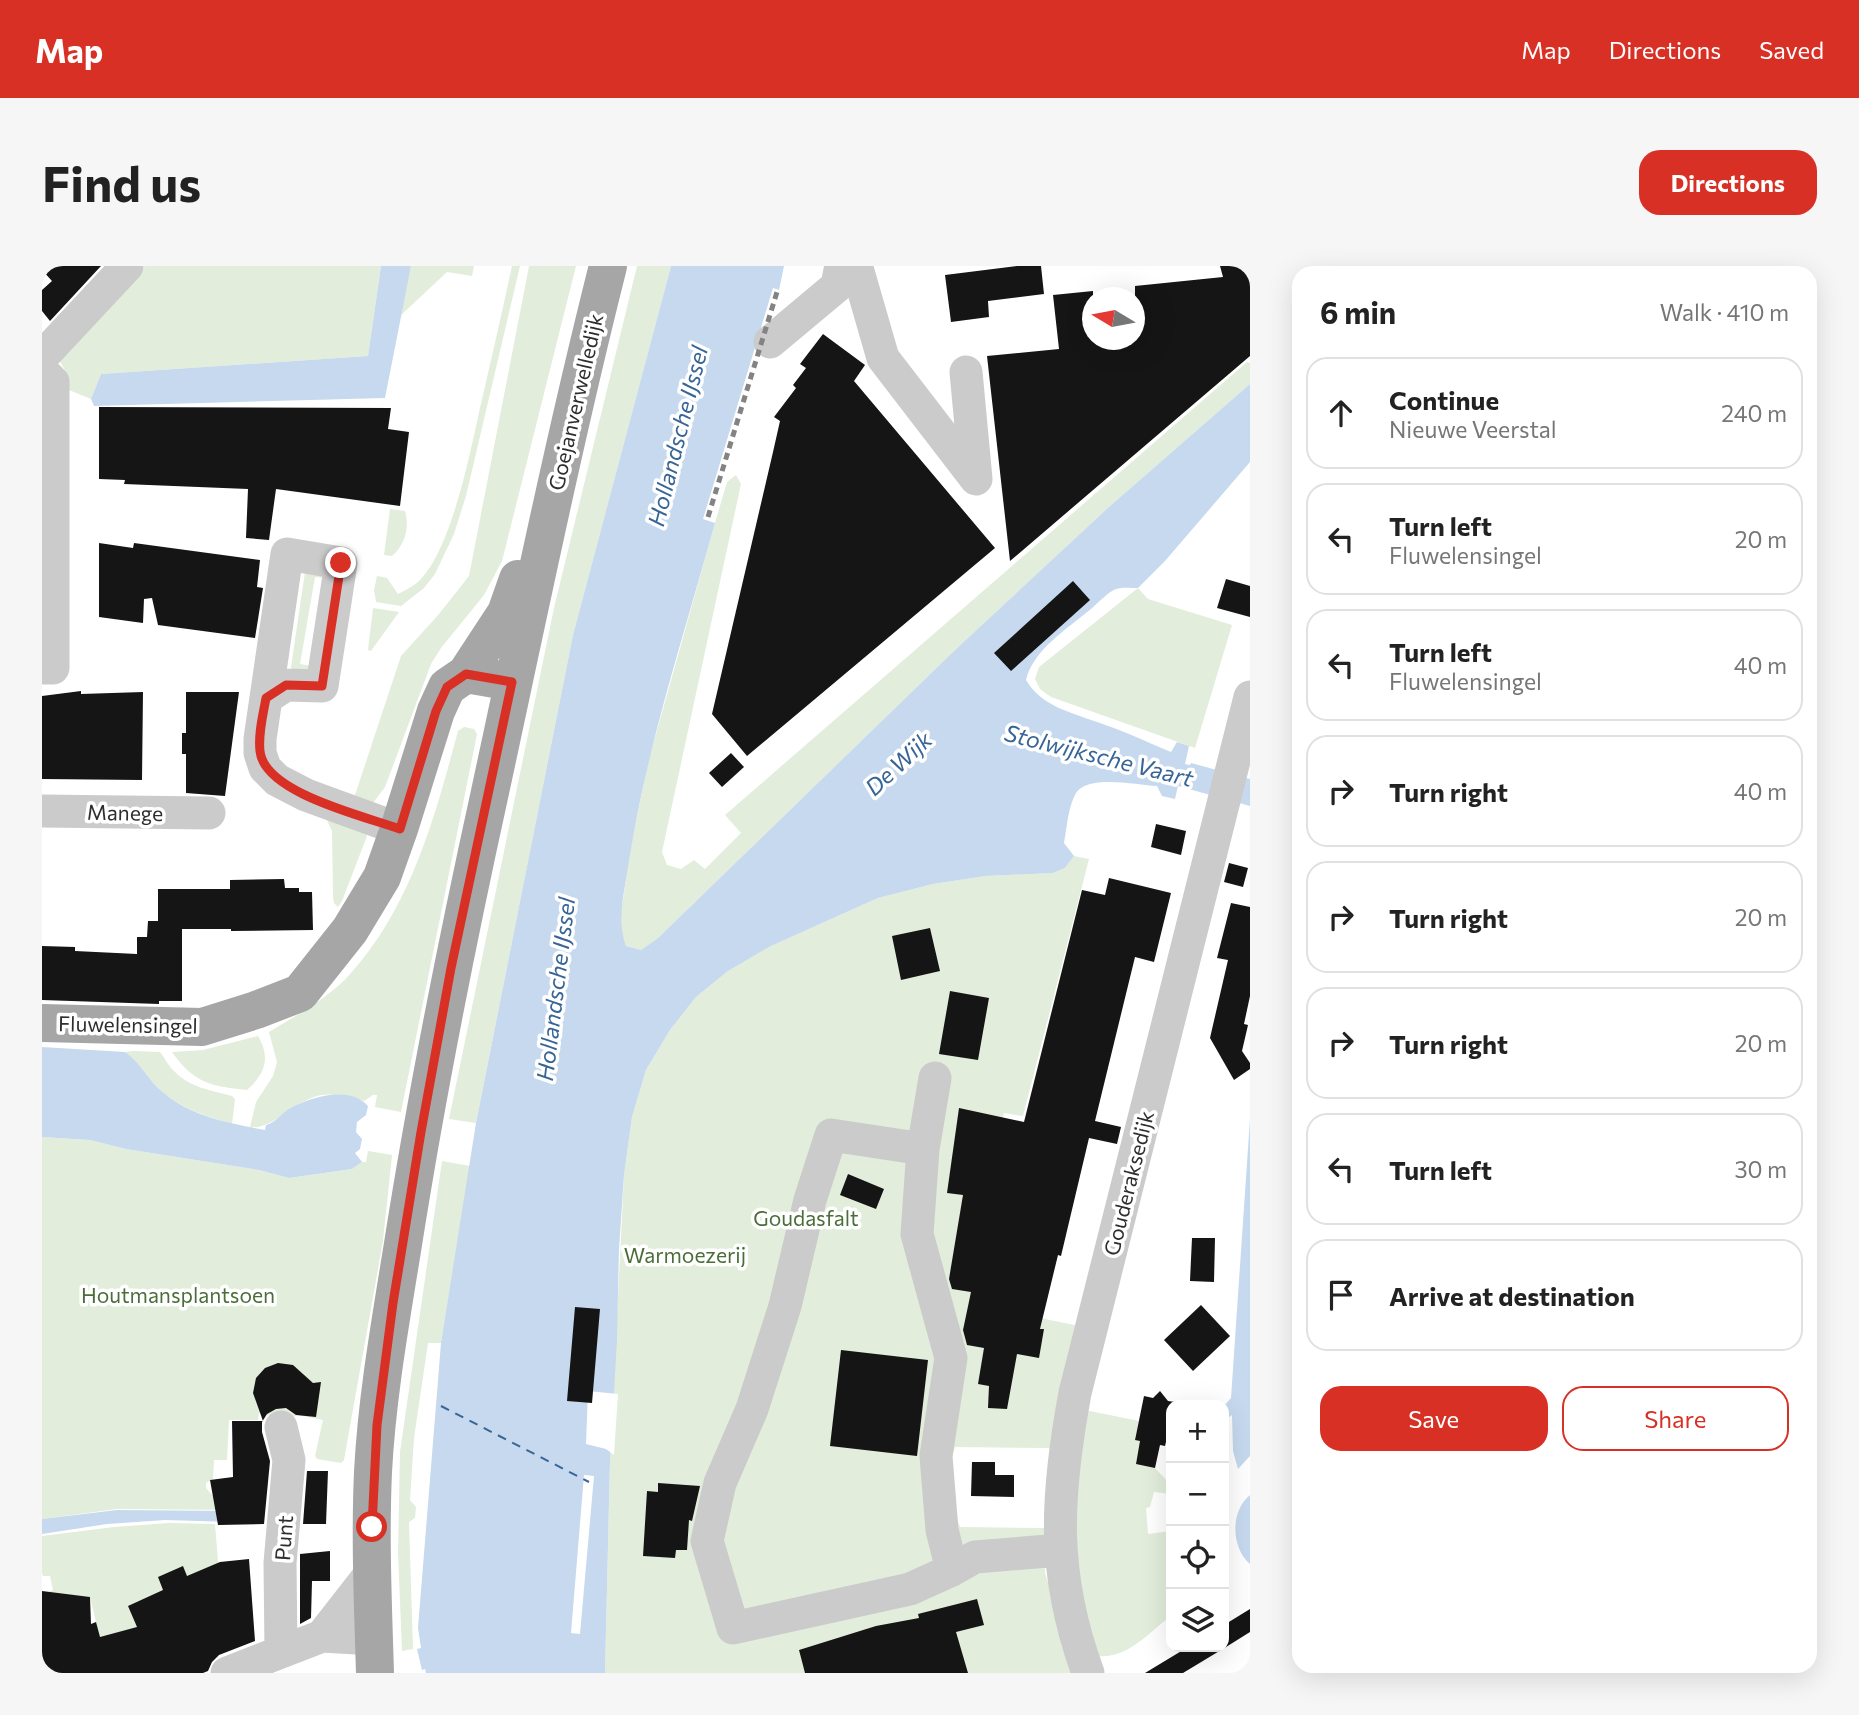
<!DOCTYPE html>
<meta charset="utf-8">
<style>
body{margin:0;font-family:Commissioner,sans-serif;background:#f6f6f6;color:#222}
.controls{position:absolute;right:21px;bottom:21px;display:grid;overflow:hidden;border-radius:14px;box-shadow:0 7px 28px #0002}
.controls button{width:63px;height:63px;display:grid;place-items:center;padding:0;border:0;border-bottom:2px solid #e0e0e0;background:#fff;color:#222;font:35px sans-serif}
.compass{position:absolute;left:1040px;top:21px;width:63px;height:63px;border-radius:50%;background:#fff;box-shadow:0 7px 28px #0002;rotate:280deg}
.stop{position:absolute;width:21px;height:21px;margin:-16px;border:5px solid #d93025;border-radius:50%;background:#fff}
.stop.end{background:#d93025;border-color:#fff;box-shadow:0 2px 7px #0008}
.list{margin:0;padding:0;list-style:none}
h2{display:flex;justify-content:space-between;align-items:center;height:91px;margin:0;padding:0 28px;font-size:30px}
h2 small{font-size:23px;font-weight:400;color:#767676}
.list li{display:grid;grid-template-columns:46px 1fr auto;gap:21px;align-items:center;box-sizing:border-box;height:112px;margin:0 14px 14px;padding:0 14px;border:2px solid #e0e0e0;border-radius:21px}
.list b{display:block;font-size:26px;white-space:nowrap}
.list p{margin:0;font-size:23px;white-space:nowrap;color:#767676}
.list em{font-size:23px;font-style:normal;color:#767676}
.actions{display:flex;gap:14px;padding:21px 28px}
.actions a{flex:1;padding:16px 0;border:2px solid #d93025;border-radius:21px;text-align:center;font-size:24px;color:#d93025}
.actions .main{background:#d93025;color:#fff}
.icon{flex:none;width:38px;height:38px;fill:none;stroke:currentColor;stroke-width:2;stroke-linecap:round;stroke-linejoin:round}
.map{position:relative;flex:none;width:1208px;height:1407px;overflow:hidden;border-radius:21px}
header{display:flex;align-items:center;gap:42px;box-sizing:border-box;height:98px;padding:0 35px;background:#d93025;color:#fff}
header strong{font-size:33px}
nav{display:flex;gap:38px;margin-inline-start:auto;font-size:24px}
.intro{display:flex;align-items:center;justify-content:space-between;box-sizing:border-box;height:168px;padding:0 42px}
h1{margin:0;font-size:49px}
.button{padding:18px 32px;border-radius:21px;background:#d93025;color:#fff;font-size:24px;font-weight:700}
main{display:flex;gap:42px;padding:0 42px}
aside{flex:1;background:#fff;border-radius:21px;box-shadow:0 7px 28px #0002}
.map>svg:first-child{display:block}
</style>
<header>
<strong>Map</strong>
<nav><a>Map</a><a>Directions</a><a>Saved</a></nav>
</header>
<div class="intro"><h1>Find us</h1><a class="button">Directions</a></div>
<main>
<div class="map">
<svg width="1208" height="1407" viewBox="0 0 1208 1407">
<rect width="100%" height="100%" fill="#fff"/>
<!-- green -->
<path fill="#e2eddb" d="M103,0H339L326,90L59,108L49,133L27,124L24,106L14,89Z
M369,0H432L430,10L405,6L358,50Z
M470,0H478L424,230L412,268L393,308L382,322L359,340L334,336L332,324L335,310L345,312L356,328C364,324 372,320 378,314C410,281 428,187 438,142C449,95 460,47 470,0Z
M487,0H534L460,295L442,329L399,382L389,398L343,521L331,537L312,532L359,390L397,348L427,310Z
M595,0H629L531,369L434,857L407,853L512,342Z
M1205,96L1208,97V118L1068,240L913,384L616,672L599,684L584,680L580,668L579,647L590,574L607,493L673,257L685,216L694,209L699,218L620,586L625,599L639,603L652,594L663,603L699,567L683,549Z
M348,243L363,245C368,261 363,279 350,290L342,289Z
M263,306L288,312L273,311L258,398L276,401L248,408Z
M1096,322L1106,333L1190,359L1153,482L1009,431L998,423L993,413L997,401Z
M331,342L357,346L329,385L326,384Z
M422,461L432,463L435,468L359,846L333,841L335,829H331L322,835C306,831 289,825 272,831C250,838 229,864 208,861L214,836L231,810L235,796L227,766C255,749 287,732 309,707C369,640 393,551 416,465Z
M284,552L322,564L325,570L300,635L296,641L292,637L291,631L290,565Z
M1032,590L1047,593L981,850L962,847L945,920L935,1039L1037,1060L1009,1182L913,1181C905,1200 910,1241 918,1261L1002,1262L1003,1307L1035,1407H563L568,1195L582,909L590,851L604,804L628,764L654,731L686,705L729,680L836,632L891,618L944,610L1011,607L1023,602Z
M216,770C229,792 223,808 205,824C168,820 152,817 130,786L161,784Z
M91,785L118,786C123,792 126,800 132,805C148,822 169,824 190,830L193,833L190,858C164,850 136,842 116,822C104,810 97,795 83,786Z
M0,871L48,874L84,883L217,904L247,912L310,903L320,896H324L326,885L350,889L341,975L302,1194L299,1197L275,1193L273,1190L281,1154L256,1149L242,1154L217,1147L216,1154H187L185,1194H172L171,1213L164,1217V1222L170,1229L190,1233L189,1244L75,1243L0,1253Z
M400,895L428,900L399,1077H386L372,1172L368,1234L374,1241L373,1252L367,1256L371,1383L360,1385L356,1286L358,1186Z
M1043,1144L1097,1155L1093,1173L1102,1176L1096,1187L1094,1197L1113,1202L1129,1219V1228L1112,1226L1108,1241L1104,1242L1106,1268L1129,1265V1350C1107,1366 1086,1393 1056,1390L1044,1360L1030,1267Z
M127,1257L173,1258L179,1331L154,1335L141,1300L143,1358L92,1351L93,1357L100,1367L58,1373L48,1331L4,1327L11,1324L8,1310H1L0,1307V1270L72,1261Z"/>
<!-- water -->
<path fill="#c6d9ee" d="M339,0H369L343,132L52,140L49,133L59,108L326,90Z
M629,0H742L737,24L731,22L661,253L673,257C642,369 605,480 587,595C583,624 574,653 584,680L599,684L616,672L913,384L1068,240L1208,118V196L1123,295L1096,322C1090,322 1080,321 1074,323C1066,326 1056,337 1049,343C1026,362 991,384 984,414C1000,441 1031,447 1058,457C1082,465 1105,476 1129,486L1135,476L1147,480L1143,498L1148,499L1149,497L1208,513V540L1136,520L1133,533L1120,530L1115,520C1095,519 1046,508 1034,527C1026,541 1025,561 1022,577L1032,590L1023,602L1011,607L944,610L891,618L836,632L729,680L686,705L654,731L628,764L604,804L590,851L582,909L577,983L575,1074L568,1195L563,1407H384L383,1403L380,1404L375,1383L379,1382L376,1362L399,1077L434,857L531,369Z
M0,781L83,786C97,795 104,810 116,822C145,850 186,857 223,864L224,859C234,856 239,848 247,843C268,831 307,819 326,840L324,849L315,856L314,866L320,873L318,883L313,887L320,896L310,903L247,912L217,904L84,883L48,874L0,871Z
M1208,853V1190L1196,1203L1191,1185L1190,1149L1182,1155V1140L1189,1132Z
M1208,1229V1298C1189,1282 1188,1245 1208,1229Z
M75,1244L189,1245L190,1256L123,1254L65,1258L0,1268V1253Z"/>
<!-- pier -->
<path fill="#fff" d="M546,1125L576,1128L572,1189L564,1183L544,1178Z
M542,1209L552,1210L538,1368L529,1367Z"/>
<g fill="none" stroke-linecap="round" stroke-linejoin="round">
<!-- ferry -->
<path stroke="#376596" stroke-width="2" stroke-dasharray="9 7" stroke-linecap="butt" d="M399,1140L547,1216"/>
</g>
<!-- building -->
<path fill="#151515" d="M0,0H59L8,55L0,45V24L10,15L0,4Z
M975,0H999L1002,28L946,35L947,51L909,56L903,9Z
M1178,0H1208V90L968,295L945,90L1017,83L1011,29L1051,25V74H1093V20L1181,11Z
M781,68L823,99L812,115L953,282L705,490L670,448L731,186L738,155L732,151L754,122L751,119L764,102L758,98Z
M57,141L349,142L346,163L367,166L358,240L234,223L227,274L204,272L206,223L82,218L83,214L57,213Z
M57,277L91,282L92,277L218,294L215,321L221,322L213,372L116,359L110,332L102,333L101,357L57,351Z
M1184,313L1208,320V351L1175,342Z
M1031,315L1048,334L969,405L952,387Z
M39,425V428L101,426L100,514L0,513V430Z
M144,426H197L183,530L144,527V488H140V467H144Z
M689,487L702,501L680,521L667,507Z
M1114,558L1144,565L1139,589L1109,581Z
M1187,597L1206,602L1201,621L1182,616Z
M1067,612L1129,627L1112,696L1093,691L1053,855L1079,861L1075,878L1047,872L1019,990L1016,989L998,1063H1002L997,1092L975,1088L965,1143L946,1142L947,1120L936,1118L942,1082L925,1079L921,1064L929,1026L910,1023L907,1013L921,929L905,927L917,842L982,856L1040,624L1063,629Z
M242,613L243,622H257V626H270L271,664L189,665V663H140V735H117V738L0,734V680L33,681V685L95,688V671H105L106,655H116V623H188V614Z
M1189,637L1208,641V730L1202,758L1206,759L1200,785L1208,797V803L1192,814L1168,772L1186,694L1175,692Z
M888,662L898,705L859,714L850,670Z
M908,725L947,732L936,794L897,788Z
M806,908L842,923L834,943L798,929Z
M1150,972H1173L1172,1016L1148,1015Z
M1159,1039L1188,1070L1151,1105L1122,1074Z
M533,1041L558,1043L550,1137L525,1135Z
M799,1084L886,1094L875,1190L788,1180Z
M236,1097L251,1099L271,1117L279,1116L274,1151L254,1149L244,1142L234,1143L225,1148L220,1156V1166L228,1195L222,1258L176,1259L168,1214L191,1211L190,1155H221L211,1127L214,1112L223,1102Z
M1118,1125L1126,1135L1133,1136L1132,1139H1129V1168L1126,1167L1123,1180L1118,1179L1113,1202L1094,1198L1098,1175L1093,1174L1102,1130L1111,1132Z
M930,1196H953V1209H972V1231L929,1230Z
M265,1205H286L284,1258H261Z
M616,1217L658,1220L650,1255L647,1254L645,1284H634L633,1292L601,1290L605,1225L616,1226Z
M288,1285V1315H270L269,1352L258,1358V1288Z
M207,1293L213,1375L177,1389L170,1396L166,1405L161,1407H0V1325L48,1331L49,1358L54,1356L58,1371L95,1361L86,1340L121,1324L116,1311L141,1300L145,1310L178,1296Z
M935,1333L942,1359L914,1366L926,1407H763L757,1384L834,1360L877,1352L876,1348Z
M1208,1343V1366L1184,1381L1141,1407H1103L1146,1381H1182V1359Z"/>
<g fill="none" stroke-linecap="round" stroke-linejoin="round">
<!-- minor -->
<path stroke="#cbcbcb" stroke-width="33" d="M815,2L841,92L934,213L924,106
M728,76L795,20L798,4
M0,91L85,0
M0,105L11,116V402H0
M224,432L244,419L280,420L299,297L245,288L218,473V487L223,502L235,514L264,529L357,563
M0,545L167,547
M893,812L881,883L875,968L909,1092L894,1190L900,1264L910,1304
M881,883L789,869L768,934L743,1040L710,1143L678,1217L665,1275L691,1362L868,1323L910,1304L933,1291L1018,1284
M280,1370L330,1306
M239,1384L238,1297L247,1194L239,1161
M185,1407L280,1370L332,1373
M1046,1407C1009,1306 1014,1230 1033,1127L1208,431"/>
<!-- major -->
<path stroke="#a6a6a6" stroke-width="38" d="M424,408L464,347L476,313
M0,757L160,761L214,744L258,727L308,664L340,611L357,563L394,445L405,421L424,408L470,416
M333,1407C331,1340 328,1273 331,1206C335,1129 349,1053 361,978C385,826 415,676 448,526C486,350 522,174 566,0"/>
<!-- rail -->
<path stroke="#838383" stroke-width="5" stroke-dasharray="7 5" stroke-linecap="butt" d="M666,251L735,26"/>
</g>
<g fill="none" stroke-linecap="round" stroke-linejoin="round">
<!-- route -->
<path stroke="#d93025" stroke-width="9" d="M299,297L280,420L244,419L224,432C221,449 216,468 218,485C222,527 322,550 358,563L394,445L405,421L424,408L470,416L409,702L379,866L351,1037L335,1159L330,1261"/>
</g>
<g text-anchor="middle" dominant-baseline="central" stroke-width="7" stroke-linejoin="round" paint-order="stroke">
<!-- street labels -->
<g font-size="21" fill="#2e2e2e" stroke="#fff">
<text transform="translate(533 136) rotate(-77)">Goejanverwelledijk</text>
<text transform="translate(83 546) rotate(1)">Manege</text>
<text transform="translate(86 758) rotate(1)">Fluwelensingel</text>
<text transform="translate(1086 917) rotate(-76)">Gouderaksedijk</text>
<text transform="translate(241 1272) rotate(-86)">Punt</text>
</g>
<!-- park labels -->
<g font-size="21" fill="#4b6d39" stroke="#fff">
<text x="764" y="951">Goudasfalt</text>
<text x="643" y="988">Warmoezerij</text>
<text x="136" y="1028">Houtmansplantsoen</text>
</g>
<!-- water labels -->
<g font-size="23" font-style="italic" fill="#376596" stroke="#fff">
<text transform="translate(635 170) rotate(-76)">Hollandsche IJssel</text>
<text transform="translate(1057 489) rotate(14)">Stolwijksche Vaart</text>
<text transform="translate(856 497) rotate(-43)">De Wijk</text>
<text transform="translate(513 723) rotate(-83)">Hollandsche IJssel</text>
</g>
</g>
</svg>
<div class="controls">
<button>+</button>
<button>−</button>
<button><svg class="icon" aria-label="locate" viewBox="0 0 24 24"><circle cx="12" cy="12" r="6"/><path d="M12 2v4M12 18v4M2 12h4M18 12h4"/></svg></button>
<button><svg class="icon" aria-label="layers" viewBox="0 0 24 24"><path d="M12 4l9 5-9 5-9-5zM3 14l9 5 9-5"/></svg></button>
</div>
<svg class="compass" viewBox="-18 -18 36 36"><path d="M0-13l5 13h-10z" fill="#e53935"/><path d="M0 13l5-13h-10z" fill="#767676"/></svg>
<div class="stop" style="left:330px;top:1261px"></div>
<div class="stop end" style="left:299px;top:297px"></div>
</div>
<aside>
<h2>6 min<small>Walk · 410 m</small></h2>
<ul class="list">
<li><svg class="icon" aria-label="ahead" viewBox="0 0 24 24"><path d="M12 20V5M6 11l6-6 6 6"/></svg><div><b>Continue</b><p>Nieuwe Veerstal</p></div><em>240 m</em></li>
<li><svg class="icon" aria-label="left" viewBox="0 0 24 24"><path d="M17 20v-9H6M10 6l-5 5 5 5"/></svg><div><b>Turn left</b><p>Fluwelensingel</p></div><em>20 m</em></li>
<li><svg class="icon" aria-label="left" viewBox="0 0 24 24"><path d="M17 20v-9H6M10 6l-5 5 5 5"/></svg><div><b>Turn left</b><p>Fluwelensingel</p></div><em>40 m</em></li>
<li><svg class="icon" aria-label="right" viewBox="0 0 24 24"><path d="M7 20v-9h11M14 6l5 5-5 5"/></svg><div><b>Turn right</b></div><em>40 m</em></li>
<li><svg class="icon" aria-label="right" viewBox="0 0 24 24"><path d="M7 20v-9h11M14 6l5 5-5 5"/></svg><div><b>Turn right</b></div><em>20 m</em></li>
<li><svg class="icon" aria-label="right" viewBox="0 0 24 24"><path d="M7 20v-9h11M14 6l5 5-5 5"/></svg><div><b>Turn right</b></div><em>20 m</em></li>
<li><svg class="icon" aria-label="left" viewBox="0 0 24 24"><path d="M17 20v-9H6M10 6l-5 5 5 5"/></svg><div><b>Turn left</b></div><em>30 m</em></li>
<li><svg class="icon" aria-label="arrive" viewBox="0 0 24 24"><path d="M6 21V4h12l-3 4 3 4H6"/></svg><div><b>Arrive at destination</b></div></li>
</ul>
<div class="actions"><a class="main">Save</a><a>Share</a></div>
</aside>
</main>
